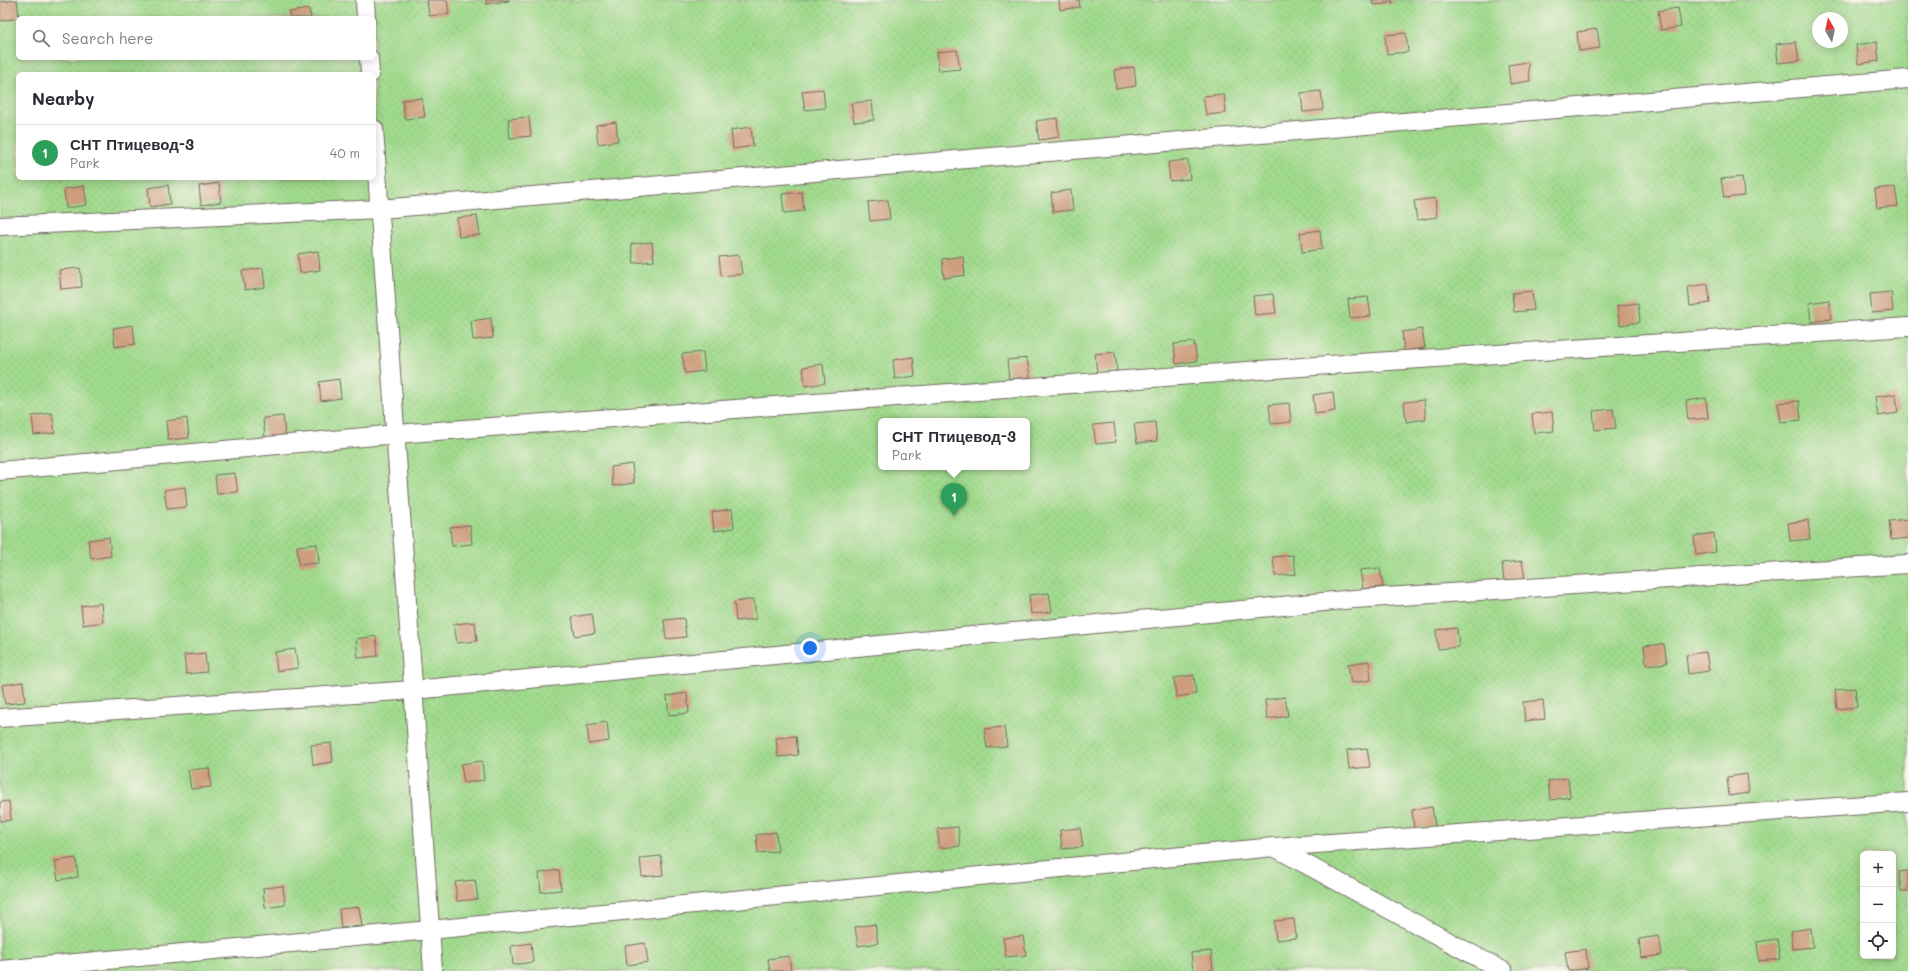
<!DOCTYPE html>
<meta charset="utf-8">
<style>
body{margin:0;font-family:Mali,sans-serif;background:#f7f7f7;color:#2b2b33}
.controls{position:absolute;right:12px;bottom:12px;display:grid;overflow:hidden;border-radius:6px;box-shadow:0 2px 10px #0003}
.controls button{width:36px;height:36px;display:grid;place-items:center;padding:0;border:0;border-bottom:1px solid #e1e1e2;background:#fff;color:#2b2b33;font:20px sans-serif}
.compass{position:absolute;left:1812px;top:12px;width:36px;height:36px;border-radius:50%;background:#fff;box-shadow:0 2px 10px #0003;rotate:351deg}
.you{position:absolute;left:810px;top:648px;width:14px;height:14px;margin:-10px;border:3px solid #fff;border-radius:50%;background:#1a73e8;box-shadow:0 0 0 6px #1a73e833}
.badge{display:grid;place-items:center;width:26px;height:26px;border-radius:50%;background:#db2777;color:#fff;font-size:13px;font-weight:700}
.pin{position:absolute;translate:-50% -33px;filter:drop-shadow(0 1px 2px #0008)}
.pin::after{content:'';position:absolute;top:21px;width:14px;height:12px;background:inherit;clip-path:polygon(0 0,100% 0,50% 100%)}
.popup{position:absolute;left:878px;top:418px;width:152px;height:52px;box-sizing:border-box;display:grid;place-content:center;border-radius:6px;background:#fff;filter:drop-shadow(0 1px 3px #0005);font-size:13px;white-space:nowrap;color:#7c7c81}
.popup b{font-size:15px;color:#2b2b33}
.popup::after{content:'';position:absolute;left:50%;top:100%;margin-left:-8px;border:8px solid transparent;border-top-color:#fff}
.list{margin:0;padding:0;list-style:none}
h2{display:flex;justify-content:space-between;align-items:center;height:52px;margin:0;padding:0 16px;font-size:17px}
h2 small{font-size:13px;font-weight:400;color:#7c7c81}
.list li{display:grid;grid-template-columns:26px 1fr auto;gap:12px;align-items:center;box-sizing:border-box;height:56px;padding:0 16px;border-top:1px solid #e1e1e2}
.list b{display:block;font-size:15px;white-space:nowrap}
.list p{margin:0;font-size:13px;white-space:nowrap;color:#7c7c81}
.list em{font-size:13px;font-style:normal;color:#7c7c81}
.icon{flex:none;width:22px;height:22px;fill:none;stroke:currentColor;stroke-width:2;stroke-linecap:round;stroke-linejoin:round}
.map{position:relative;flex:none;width:1908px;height:971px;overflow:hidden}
.search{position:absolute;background:#fff;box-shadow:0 2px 10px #0003;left:16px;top:16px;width:360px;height:44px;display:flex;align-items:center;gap:10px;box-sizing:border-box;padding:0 14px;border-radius:6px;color:#7c7c81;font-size:15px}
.panel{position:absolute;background:#fff;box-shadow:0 2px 10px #0003;left:16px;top:72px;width:360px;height:108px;border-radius:6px}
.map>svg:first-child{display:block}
</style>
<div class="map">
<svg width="1908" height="971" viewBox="0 0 1908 971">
<defs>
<pattern id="garden-dots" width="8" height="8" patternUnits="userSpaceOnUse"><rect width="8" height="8" fill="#a0da8d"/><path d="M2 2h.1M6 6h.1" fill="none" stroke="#8abb7a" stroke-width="1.8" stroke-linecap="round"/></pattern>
</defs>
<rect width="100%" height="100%" fill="#f7f3e8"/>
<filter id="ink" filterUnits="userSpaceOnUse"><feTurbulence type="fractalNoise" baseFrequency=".025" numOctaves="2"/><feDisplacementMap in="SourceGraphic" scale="8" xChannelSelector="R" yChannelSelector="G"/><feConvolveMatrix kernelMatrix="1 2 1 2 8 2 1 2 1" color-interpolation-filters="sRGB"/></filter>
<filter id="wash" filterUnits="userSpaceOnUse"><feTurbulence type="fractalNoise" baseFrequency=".012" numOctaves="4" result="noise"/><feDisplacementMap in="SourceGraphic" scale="16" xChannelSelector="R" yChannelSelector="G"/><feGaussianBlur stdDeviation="0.9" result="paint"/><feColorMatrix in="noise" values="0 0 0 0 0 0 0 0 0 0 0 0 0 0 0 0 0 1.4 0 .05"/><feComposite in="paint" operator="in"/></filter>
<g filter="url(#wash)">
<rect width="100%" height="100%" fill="#f2debf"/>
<!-- garden -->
<path fill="url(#garden-dots)" stroke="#66825c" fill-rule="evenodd" d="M0,0H1908V971H0ZM18,18H374V58H18ZM1818,18H1842V42H1818ZM18,74H374V178H18ZM881,421H1027V467H881ZM1863,854H1893V956H1863Z"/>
<g id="blocks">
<!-- building -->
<path fill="#cd9d7e" d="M14,0H17L19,18L0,21V2Z
M427,0H447L449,14L429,16Z
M486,0H509V1L486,4Z
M1059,0H1079L1080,7L1060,10Z
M1372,0H1392L1393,3L1373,5Z
M1678,8L1681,27L1661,30L1658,11Z
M309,9L311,18H290L289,12Z
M1597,29L1600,48L1579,51L1577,32Z
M1406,33L1408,52L1387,54L1385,35Z
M1796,42L1799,61L1778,63L1776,44Z
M1877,42L1879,61L1858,64L1856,45Z
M957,50L960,69L939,71L937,52Z
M1528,62L1530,81L1510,84L1508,65Z
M1134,67L1136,86L1116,89L1114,70Z
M823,89L825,108L805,110L802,91Z
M1321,91L1323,110L1303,112L1301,93Z
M1224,94L1226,113L1206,115L1203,96Z
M422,98L425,117L405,119L402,100Z
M872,101L874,120L854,122L851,103Z
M529,117L531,136L510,138L508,119Z
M1057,118L1059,137L1039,140L1036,121Z
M616,122L618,141L598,144L596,125Z
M751,127L753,146L733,149L731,130Z
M1188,160L1190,179L1170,181L1168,162Z
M1742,177L1744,196L1724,198L1721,179Z
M219,183L221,202L201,205L199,186Z
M168,185L170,204L150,207L148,188Z
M84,186L87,205L66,208L64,189Z
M1895,187L1898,206L1877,208L1875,189Z
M1071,190L1073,210L1053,212L1051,193Z
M802,192L804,211L784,213L782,194Z
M1435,198L1437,217L1417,220L1414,201Z
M888,200L890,219L870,221L868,202Z
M477,216L480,235L459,237L457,218Z
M1320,230L1322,249L1302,252L1300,233Z
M652,242L654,261L634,263L631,244Z
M318,251L320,270L300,273L298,254Z
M739,255L742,274L721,276L719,257Z
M963,256L965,275L944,278L942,259Z
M80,268L82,287L61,289L59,270Z
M263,268L265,287L245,290L242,271Z
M1708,284L1710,303L1690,306L1688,287Z
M1532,291L1534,310L1514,312L1512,293Z
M1891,292L1893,311L1872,313L1870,294Z
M1273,294L1276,313L1255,315L1253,296Z
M1368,297L1371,316L1350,318L1348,299Z
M1829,300L1831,319L1811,322L1809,303Z
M1638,303L1640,322L1620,325L1617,306Z
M491,318L493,338L473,340L471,321Z
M133,325L135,344L115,347L113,328Z
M1422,329L1425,348L1404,351L1402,332Z
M1194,342L1197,361L1176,364L1174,344Z
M703,352L705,371L685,373L682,354Z
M1115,352L1117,371L1097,373L1095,354Z
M913,357L915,376L895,379L893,360Z
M1027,358L1030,377L1009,379L1007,360Z
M823,364L825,383L805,386L803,367Z
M339,379L341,398L321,401L319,382Z
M1333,392L1335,411L1315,414L1313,395Z
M1896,394L1898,413L1878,416L1875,397Z
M1706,398L1708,418L1688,420L1686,401Z
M1424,400L1426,419L1406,422L1404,402Z
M1799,401L1801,420L1781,422L1778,403Z
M1289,403L1291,422L1271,424L1269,405Z
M1613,409L1616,428L1595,430L1593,411Z
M1552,412L1554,431L1534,433L1532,414Z
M52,413L55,433L34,435L32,416Z
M283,416L285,435L265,437L263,418Z
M187,418L189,438L168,440L166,421Z
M1155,422L1157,441L1137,443L1134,424Z
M1114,423L1116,442L1096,444L1093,425Z
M632,464L634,483L613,486L611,467Z
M235,473L238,492L217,494L215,475Z
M185,487L187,507L167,509L164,490Z
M732,509L734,528L714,531L712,512Z
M1908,519V538L1891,540L1889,521Z
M1808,520L1810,539L1790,541L1788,523Z
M470,525L472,544L452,546L450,527Z
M1714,533L1716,552L1696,555L1694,536Z
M109,537L111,556L91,559L88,540Z
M317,544L319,563L299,565L297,546Z
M1293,555L1296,574L1275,576L1273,557Z
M1522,561L1525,580L1504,582L1502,563Z
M1380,568L1383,587L1363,589L1360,570Z
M1049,593L1052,612L1031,614L1029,595Z
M754,599L756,619L736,621L734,602Z
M101,603L103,622L83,625L81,606Z
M592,614L595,633L575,636L572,617Z
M684,618L686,637L666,639L664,620Z
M475,622L477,641L457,643L454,624Z
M1457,628L1459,647L1438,649L1436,630Z
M376,636L378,656L358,658L356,639Z
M1664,644L1667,663L1646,665L1644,646Z
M295,649L298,668L277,671L275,652Z
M1706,652L1709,671L1688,674L1686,655Z
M205,653L207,672L186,674L184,655Z
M1369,661L1371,680L1351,683L1348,664Z
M1194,675L1196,694L1176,697L1174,678Z
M23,682L25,702L5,704L2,685Z
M1855,688L1857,707L1837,709L1835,690Z
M687,693L689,713L669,715L667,696Z
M1285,697L1288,716L1267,719L1265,700Z
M1543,700L1545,719L1525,721L1523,702Z
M607,722L609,741L589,744L587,725Z
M1004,727L1007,746L987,748L984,729Z
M796,736L798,755L778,757L776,738Z
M331,743L333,762L313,765L311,745Z
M1367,748L1370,767L1349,769L1347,750Z
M482,761L484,780L464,783L461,764Z
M209,768L211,787L191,789L188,770Z
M1747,774L1749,793L1729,796L1727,777Z
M1568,778L1570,797L1550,800L1548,781Z
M9,801L11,820L0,821V802Z
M1432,807L1435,826L1414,829L1412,810Z
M958,827L960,846L940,848L937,829Z
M1080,828L1083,847L1062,849L1060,830Z
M776,832L778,851L758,853L756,835Z
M661,856L663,875L642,877L640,858Z
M76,858L78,877L58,880L55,861Z
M559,870L561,890L541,892L539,873Z
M1908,871V891H1901L1899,872Z
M475,880L478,899L457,901L455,882Z
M283,886L285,905L265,908L263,888Z
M359,907L362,926L341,928L339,909Z
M1294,919L1296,938L1276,940L1274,921Z
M875,924L878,943L858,946L855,927Z
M1811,928L1813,947L1793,949L1791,931Z
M1023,936L1026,955L1006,957L1003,938Z
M1659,936L1662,955L1641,958L1639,939Z
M1777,939L1780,959L1759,961L1757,942Z
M531,943L533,962L513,965L511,946Z
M645,943L648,962L627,965L625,946Z
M1586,949L1588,968L1568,971L1565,952Z
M1211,951L1213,970L1193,971L1191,953Z
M789,956L791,971H770L768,959Z"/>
</g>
</g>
<g filter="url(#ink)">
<use href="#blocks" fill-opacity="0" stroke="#716a5f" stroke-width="1"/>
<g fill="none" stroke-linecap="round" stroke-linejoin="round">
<!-- service casing -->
<g stroke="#716a5f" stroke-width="20">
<path id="service" d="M365,0L366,18
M369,58L370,74
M374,129L433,971
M0,226L380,209L1908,79
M0,471L396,434L1329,365L1908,327
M0,718L414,690L1354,599L1908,564
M1274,847L1503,971
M0,970L430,930L1274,847L1908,802"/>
</g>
<!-- service -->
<use href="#service" stroke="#fff" stroke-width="18"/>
</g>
</g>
</svg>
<div class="controls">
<button>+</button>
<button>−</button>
<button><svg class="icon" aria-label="locate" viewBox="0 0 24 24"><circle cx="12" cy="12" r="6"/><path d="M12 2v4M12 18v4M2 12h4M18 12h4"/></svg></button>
</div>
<svg class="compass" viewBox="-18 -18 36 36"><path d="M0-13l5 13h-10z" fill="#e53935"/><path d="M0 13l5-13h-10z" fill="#7c7c81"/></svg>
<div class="you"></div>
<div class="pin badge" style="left:954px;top:516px;background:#2e9e5b">1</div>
<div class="popup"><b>СНТ Птицевод-3</b>Park</div>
<div class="search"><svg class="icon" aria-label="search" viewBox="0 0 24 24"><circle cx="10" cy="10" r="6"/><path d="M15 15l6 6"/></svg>Search here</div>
<section class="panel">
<h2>Nearby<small></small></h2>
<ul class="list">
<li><span class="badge" style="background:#2e9e5b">1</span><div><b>СНТ Птицевод-3</b><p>Park</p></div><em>40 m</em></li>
</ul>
</section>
</div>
